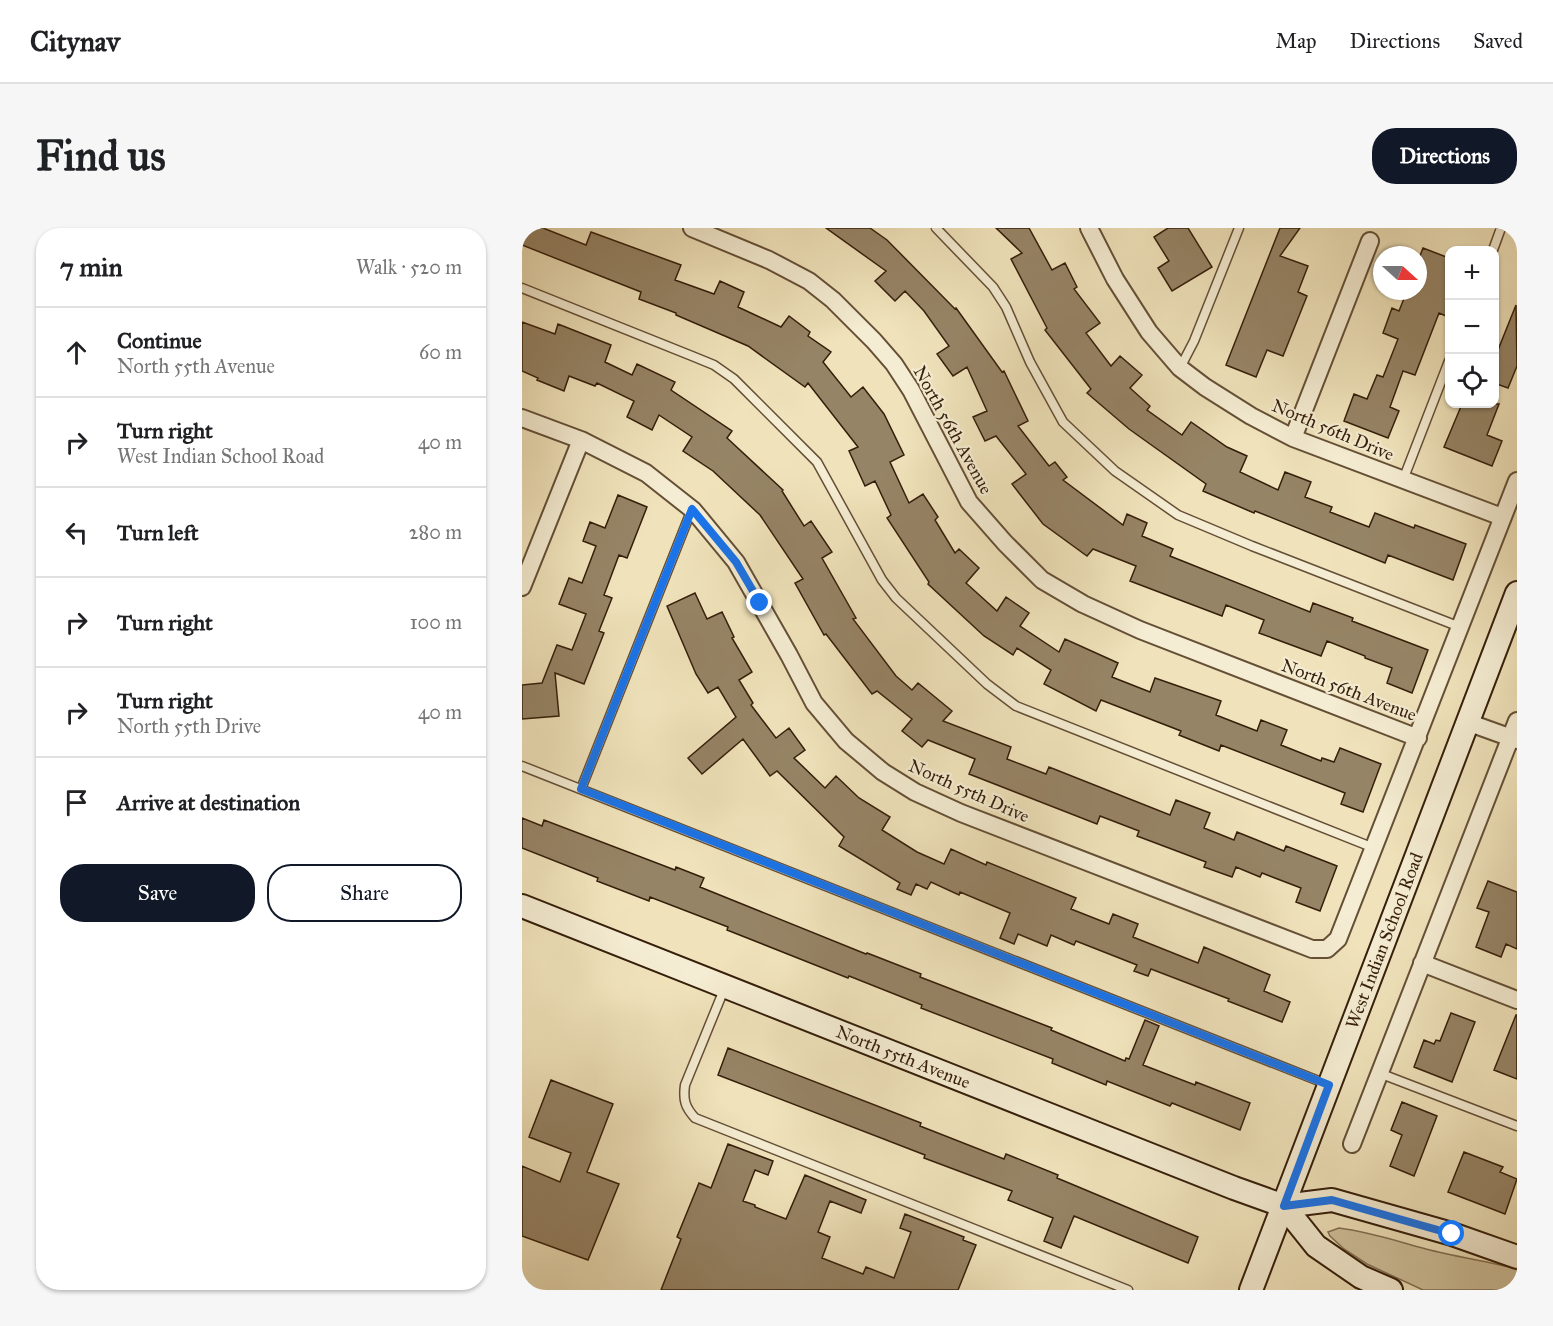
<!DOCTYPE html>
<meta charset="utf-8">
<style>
body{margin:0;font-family:"IM FELL Great Primer",serif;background:#f6f6f6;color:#202124}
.controls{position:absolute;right:18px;top:18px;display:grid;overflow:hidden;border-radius:12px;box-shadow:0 2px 4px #0004}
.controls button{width:54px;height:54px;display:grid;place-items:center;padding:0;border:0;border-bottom:2px solid #e0e0e0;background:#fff;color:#202124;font:30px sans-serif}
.compass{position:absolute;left:851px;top:18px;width:54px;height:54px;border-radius:50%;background:#fff;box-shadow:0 2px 4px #0004;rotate:111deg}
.stop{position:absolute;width:18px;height:18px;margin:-14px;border:4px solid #1a73e8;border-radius:50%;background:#fff}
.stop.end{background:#1a73e8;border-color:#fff;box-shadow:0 2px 6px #0008}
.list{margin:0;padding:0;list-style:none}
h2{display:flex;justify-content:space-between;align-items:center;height:78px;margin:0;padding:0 24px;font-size:26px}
h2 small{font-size:20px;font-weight:400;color:#757577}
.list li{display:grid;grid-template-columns:39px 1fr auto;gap:18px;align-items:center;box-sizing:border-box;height:90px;padding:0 24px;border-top:2px solid #e0e0e0}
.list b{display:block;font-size:22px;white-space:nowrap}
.list p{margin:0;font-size:20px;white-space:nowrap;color:#757577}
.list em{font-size:20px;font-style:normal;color:#757577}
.actions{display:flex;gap:12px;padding:18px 24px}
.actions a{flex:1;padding:14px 0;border:2px solid #111827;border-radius:24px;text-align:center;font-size:21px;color:#111827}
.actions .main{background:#111827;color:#fff}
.icon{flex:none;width:33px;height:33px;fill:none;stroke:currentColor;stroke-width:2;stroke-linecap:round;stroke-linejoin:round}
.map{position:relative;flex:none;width:995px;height:1062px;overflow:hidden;border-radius:24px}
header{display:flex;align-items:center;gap:36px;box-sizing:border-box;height:84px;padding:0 30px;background:#fff;border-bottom:2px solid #e0e0e0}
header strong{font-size:28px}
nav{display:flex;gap:33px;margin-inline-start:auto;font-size:21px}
.intro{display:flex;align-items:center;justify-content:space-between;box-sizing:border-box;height:144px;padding:0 36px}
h1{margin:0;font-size:42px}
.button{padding:15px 27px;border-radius:24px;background:#111827;color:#fff;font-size:21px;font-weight:700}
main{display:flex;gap:36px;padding:0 36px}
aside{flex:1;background:#fff;border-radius:24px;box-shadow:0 2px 4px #0004}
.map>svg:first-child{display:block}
</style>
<header>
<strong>Citynav</strong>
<nav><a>Map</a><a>Directions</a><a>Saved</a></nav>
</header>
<div class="intro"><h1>Find us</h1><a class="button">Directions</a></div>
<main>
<aside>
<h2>7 min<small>Walk · 520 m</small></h2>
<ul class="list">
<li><svg class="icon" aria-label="ahead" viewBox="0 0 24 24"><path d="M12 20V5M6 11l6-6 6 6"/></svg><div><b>Continue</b><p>North 55th Avenue</p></div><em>60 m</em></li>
<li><svg class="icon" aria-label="right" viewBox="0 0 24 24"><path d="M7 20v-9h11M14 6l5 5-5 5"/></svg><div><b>Turn right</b><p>West Indian School Road</p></div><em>40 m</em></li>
<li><svg class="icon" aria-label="left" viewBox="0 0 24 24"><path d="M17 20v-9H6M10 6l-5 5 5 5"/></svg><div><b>Turn left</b></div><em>280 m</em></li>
<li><svg class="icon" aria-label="right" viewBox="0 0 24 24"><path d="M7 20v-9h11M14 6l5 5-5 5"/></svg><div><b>Turn right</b></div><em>100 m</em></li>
<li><svg class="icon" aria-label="right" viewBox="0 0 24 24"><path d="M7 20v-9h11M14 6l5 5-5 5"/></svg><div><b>Turn right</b><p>North 55th Drive</p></div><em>40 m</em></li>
<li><svg class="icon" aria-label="arrive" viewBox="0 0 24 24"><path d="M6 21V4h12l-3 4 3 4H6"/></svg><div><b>Arrive at destination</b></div></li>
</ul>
<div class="actions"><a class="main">Save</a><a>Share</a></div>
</aside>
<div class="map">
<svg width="995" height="1062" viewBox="0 0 995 1062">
<rect width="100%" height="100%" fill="#f0e3bb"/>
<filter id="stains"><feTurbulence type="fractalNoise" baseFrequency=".00333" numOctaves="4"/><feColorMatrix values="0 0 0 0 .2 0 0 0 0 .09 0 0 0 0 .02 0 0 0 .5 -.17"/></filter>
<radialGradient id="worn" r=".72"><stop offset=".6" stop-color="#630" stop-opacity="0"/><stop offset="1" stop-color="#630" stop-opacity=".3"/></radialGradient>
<!-- green -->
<path fill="#d0c29d" stroke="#827054" stroke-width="1.5" d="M817,1000C849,1004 874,1013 904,1021C934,1029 965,1033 995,1041V1062H901L845,1036L822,1021L808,1008L806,1004Z"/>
<!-- building -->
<path fill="#968466" stroke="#351e0a" stroke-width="1.5" d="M0,0H21L64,17L69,4L159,37L153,52L192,66L198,53L222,64L216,79L259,99L267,88L288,104L286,108L309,124L301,134L329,169L341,159L362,186L382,227L368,234L387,275L401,266L416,289L413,292L433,325L437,321L457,340L444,355L475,383L484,369L507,385L498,398L537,424L543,411L596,435L590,449L628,464L633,450L699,473L694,487L735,503L739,492L765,502L759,517L799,533L800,530L812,534L818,520L859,536L841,584L819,576L823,565L699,517L697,523L657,507L659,503L579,472L574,483L522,456L529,442L495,420L491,427L462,408L406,356L407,354L365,290L369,287L353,253L343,258L327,223L336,219L286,155L283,159L226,118L154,87V85L117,71L119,64L0,17Z
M304,0H348L365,12L433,81L434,80L480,144L482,143L506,193L496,198L527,238L533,234L545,249L541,252L601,297L605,286L625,295L620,308L651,321L648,328L788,384L791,375L831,390L830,393L906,422L890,465L865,455L870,440L843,430V428L805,413L799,428L737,405L742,392L704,377L700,388L608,353L614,338L571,321L565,328L521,296L490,256L504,246L474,208L463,213L451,189L465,183L445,139L431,148L415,126L427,118L402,83L383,63L373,73L353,53L364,43Z
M474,0H507L530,42L543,35L555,59L552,61L578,95L564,105L589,138L598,128L620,147L608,160L628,178L625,182L660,207L669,194L705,219L725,228L718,244L756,262L763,244L789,254L783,269L810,279L808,284L847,299L853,285L892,300L893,297L944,316L931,352L866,327L863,335L733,283L732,285L681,263L684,256L607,201L565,165L569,161L523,102L525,100L489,31L500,25Z
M646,0H666L690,39L650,63L636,40L647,33L632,9Z
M758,0H778L758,28L786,38L776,64L785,68L761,128L745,122L734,149L704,137Z
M901,20L927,30V79L924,88L917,85L893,147L881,143L868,179L877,183L866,210L822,193L832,166L845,171L855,147L861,149L876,111L861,105L870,80L877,83L885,63H896V33Z
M994,77L995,138L986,160L972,155V132Z
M0,94L33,106L36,96L89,117L83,134L110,147L115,136L153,154L149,162L210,203L205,210L261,262L260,263L282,298L289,293L310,324L300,330L334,390L331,391L374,448L390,462L396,455L430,483L421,493L489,519L485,531L524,546L527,539L648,587L654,572L688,585L682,600L712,612L715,604L762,623L764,618L815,638L798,683L774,674L779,660L740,645L738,649L714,639L710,649L682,639L684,634L615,608L617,603L578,588L575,596L447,546L453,531L406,512L400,519L380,503L390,491L355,463L350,466L304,406L302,407L273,355L281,351L238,287L191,243L161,223L170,209L137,187L130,202L105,189L112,173L75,155L73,158L47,148L42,163L15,152L16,150L0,143Z
M940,176H977L965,207L980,213L970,238L922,219Z
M96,267L125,279L105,330L97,327L82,367L90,370L77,403L82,405L62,456L33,445L37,488L0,491V457L20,455L35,417L50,422L64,386L37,376L47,350L60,355L74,318L61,313L68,294L83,300Z
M173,365L185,391L200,384L212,409L210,410L230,444L217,452L231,475L229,477L254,510L267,500L283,522L272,530L303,560L314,548L337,570L368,589L360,602L395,624L422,636L429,621L464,637L465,634L554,670L549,681L587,696L591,686L616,696L611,709L676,735L682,719L748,747L742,763L768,774L760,794L706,773L707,771L629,741L626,748L612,743L615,737L554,713L552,717L529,707L525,718L496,706L492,716L478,710L488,685L438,664L437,667L409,654L405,661L394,656L389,667L375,661L378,655L317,618L322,609L255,543L248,548L221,511L180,546L166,530L214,489L196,459L186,465L174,446L145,378Z
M0,590L20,598L22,592L153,642L154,639L182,650L178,659L344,726L345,725L399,746L398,749L530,800L529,802L603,833L604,830L607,831L623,792L637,798L621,837L673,857L674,854L728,875L718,902L650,875L648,878L585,853L584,857L530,835L531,831L399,780L400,777L327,748L326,750L205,702L206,699L128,669L127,673L75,653L76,650L0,620Z
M966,653L995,664V721L984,716L979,729L954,719L967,684L955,680Z
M929,785L953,794L930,854L892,839L902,812L912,816L914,812L918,813Z
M994,787H995V851L972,842Z
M206,820L399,895L398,898L482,931L484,926L536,947L535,950L676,1009L666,1035L552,988L539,1020L522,1013L531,990L486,972L490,963L402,930L403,927L196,847Z
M29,852L91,876L65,944L97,956L66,1032L0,1008V938L38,954L49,925L7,909Z
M880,874L915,888L892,948L868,938L880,907L869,902Z
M206,916L251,933L246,947L233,942L221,973L233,977V979L264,991L283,947L344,972L339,985L308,973L296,1004L308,1009L300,1030L341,1046L344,1039L372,1050L389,1004L378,1000L383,986L442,1009L441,1012L454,1017L436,1062H139L159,1011L155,1009L177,955L189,960Z
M942,924L981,939L978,944L995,951L983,986L926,964Z"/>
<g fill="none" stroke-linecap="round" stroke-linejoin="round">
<!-- lane casing -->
<g stroke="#644f36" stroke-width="11">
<path id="lane" d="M414,0L471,59L484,79L508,134L541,194L593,243L656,287L730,318L938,399
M971,22L979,0
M0,60L170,128L192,137L212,151L295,234L360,352L374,370L465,456L494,478L852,620
M658,140L672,113L717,0
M881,252L927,133
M0,538L807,857
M59,561L170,281
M203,759L163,857C161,872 163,879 173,890L606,1062
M857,845L995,898"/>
</g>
<!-- street casing -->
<g stroke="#644f36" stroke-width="20">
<path id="street" d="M170,0L247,32L287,53L311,72L352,113L372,136L389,162L447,274L483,315L520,352L561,376L618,402L896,510
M567,0L593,51L627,104L658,140L683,159L729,188L771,210L980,289
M0,190L59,212L124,245L171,282L214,334L267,427L292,475L324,513L361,544L393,564L439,585L790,721H805L816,711L995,253
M771,210L848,13
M0,359L59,212
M945,494L995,512
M900,735L995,772
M830,916L995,493"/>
</g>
<!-- secondary casing -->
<g stroke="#351e0a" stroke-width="26">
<g id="secondary">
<path id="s1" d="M0,678L712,960L762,978L810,972L930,1006L995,1029"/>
<path d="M762,978L794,1018L839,1049L869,1062"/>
<path id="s2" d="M729,1062L995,365"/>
</g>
</g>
<!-- lane -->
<use href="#lane" stroke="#f5edd3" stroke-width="8"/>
<!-- street -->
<use href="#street" stroke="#f5edd3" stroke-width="16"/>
<!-- secondary -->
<use href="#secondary" stroke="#f5edd3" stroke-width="22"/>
</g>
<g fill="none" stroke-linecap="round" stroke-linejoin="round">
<!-- route -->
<path stroke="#1a73e8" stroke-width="8" d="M238,375L214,334L170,281L59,561L807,857L762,978L810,972L930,1006"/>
</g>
<g text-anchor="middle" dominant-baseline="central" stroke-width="4.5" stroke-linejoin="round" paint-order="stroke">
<!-- street labels -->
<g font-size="18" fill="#351e0a" stroke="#f5edd3">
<text transform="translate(431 202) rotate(61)">North 56th Avenue</text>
<text transform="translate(811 202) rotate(23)">North 56th Drive</text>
<text transform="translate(827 462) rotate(21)">North 56th Avenue</text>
<text transform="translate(447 563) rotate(24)">North 55th Drive</text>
<text stroke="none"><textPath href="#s2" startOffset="374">West Indian School Road</textPath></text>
<text stroke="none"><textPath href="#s1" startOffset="410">North 55th Avenue</textPath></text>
</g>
</g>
<rect width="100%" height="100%" filter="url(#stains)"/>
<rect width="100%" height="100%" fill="url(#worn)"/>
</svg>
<div class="controls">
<button>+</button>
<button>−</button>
<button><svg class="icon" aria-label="locate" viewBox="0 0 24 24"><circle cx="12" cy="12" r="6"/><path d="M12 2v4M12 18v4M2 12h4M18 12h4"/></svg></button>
</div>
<svg class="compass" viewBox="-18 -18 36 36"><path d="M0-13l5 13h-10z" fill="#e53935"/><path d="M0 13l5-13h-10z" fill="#757577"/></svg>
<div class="stop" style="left:930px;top:1006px"></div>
<div class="stop end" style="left:238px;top:375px"></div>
</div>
</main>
